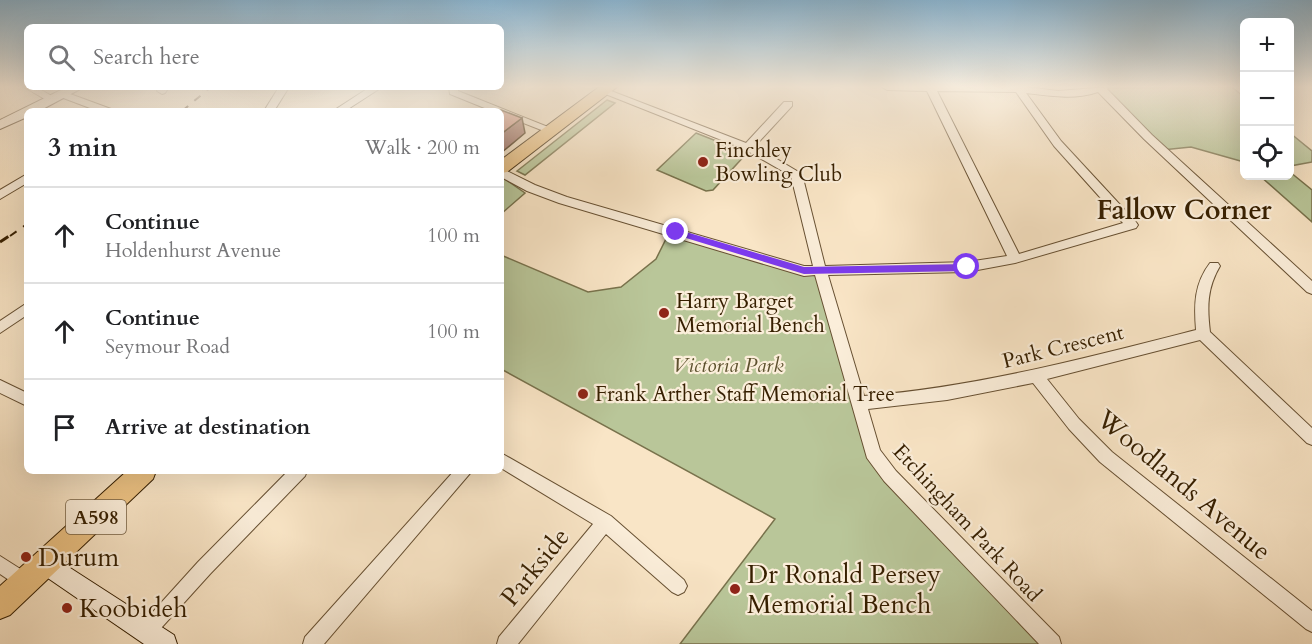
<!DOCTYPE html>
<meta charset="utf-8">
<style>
body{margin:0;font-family:Cardo,serif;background:#f2f2f2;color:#202124}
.controls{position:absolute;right:18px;top:18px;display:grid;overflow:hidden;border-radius:9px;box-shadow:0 6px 24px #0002}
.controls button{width:54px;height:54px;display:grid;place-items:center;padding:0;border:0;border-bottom:2px solid #e0e0e0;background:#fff;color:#202124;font:30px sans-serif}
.stop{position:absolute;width:18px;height:18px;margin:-14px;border:4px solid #7c3aed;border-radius:50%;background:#fff}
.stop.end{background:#7c3aed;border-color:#fff;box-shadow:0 2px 6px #0008}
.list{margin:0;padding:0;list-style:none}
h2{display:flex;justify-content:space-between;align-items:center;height:78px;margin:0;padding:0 24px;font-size:26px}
h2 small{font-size:20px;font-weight:400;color:#757577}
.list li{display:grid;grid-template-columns:39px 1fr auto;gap:18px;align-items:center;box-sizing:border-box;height:96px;padding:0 24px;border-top:2px solid #e0e0e0}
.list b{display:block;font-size:22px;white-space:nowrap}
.list p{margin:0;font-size:20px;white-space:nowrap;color:#757577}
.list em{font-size:20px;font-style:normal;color:#757577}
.icon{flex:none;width:33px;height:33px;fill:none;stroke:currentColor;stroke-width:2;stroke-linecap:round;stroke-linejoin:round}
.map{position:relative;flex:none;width:1312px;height:644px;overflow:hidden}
.search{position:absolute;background:#fff;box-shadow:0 6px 24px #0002;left:24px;top:24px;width:480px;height:66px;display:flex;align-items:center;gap:15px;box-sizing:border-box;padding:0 21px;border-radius:9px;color:#757577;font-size:22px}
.panel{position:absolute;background:#fff;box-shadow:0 6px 24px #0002;left:24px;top:108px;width:480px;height:366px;border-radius:9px}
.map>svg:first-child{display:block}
</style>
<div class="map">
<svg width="1312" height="644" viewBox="0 0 1312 644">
<rect width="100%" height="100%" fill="#f9e5c6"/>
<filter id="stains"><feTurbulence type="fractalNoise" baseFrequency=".00333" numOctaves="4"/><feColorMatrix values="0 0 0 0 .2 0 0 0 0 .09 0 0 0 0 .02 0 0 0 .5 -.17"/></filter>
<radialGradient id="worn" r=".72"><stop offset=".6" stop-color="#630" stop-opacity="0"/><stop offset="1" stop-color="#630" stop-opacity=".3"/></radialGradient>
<!-- green -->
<path fill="#b9c699" stroke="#78724c" stroke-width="1.5" d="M1232,87L1244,97V162L1191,147L1162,150L1102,88Z
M607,100L615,103L525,175L517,171Z
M696,133L747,153L713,190L706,191L657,170Z
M1290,133L1312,151V162L1290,166Z
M1290,172L1312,190V222L1260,176H1290Z
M502,177L525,193L501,214V178Z
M670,231L819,271L859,401L890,475L1053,644H680L775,519L501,369V255L588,292L621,287L656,259Z"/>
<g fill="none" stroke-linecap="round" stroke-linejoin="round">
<!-- street casing -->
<g stroke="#675032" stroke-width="2">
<path id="street" d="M24,87H36L57,99L56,101H48Z
M159,87H169L165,93L162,94L157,91Z
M279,87H289L274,111H264Z
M370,87L379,89L345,111H333Z
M449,87H459L458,91L558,131L557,133H549L503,115L501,111H492L450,94Z
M882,87H1026L1058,91L1108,87L1107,89L1152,135L1312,281V294L1307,292L1144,139L1098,92C1075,100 1050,96 1026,93L1061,141L1136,222L1138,225L1136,228L1015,263L967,272L828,275L864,396C978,387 1085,358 1196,330C1194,305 1194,284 1210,263H1218L1220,266C1207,288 1207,307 1210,332L1312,428V445L1307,443L1200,340L1047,379L1079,419L1112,452L1312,611V632L1306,629L1100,462L1069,429L1033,383L947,400L868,409L880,450L896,471L1059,637L1061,644H1039L884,481L867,458L815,275L804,276L559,203L527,191L501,177V168L535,185L567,197L804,266H813L791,176L744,149L598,91L606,89L746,143L784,102H792V106L755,146L802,174L825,266L967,262L1007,256L927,91L887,90ZM937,91L1016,92L1054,146L1123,223L1019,254Z
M62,91L111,109L112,111H98L58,96L57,94Z
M27,174V183L0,199V190Z
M27,303V315L0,333V321Z
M0,380L27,393V406L0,393Z
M501,453L611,516L684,580L687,586L684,592L678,595L672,592L606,534L518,644H497L499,637L593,524L501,468Z
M288,471H307L305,476L210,574L153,637L147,640L141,637L138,631L141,625L198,562Z
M454,471H472L324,644H303L305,637Z
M0,556L33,577L36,583L33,589L27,592L0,574Z"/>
</g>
<!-- secondary casing -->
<g stroke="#361f00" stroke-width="2">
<path id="secondary" d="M67,87H84L39,111H27V117L0,129V120Z
M47,553L174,635L177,644H144L39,572L35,564L39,556Z"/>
</g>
<!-- primary casing -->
<g stroke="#361f00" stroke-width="2">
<path id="primary" d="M599,87H617L507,172L501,173V160Z
M127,471H156L153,479L10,615L0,619V586Z"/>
</g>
<!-- street -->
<use href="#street" fill="#fbeeda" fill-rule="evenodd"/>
<!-- secondary -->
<use href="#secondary" fill="#fbeeda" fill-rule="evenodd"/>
<!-- primary -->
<use href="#primary" fill="#ecc283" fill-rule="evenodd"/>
<!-- rail-far1 -->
<path stroke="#361f00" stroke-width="2" stroke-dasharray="8 8" stroke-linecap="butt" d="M182,111L211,87
M10,236L27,224"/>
<!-- rail -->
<path stroke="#361f00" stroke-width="3" stroke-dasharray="10 10" stroke-linecap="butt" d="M0,242L12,234"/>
</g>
<!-- shaded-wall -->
<path fill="#9b695f" stroke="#361f00" stroke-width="1.5" d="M522,118L525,133L501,153V134Z"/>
<!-- building -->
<path fill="#de9688" stroke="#361f00" stroke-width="1.5" d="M501,110L522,118L501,134V111H499Z"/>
<!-- sky -->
<linearGradient id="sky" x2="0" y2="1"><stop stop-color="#8bb8d6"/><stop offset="0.49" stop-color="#fcf3e5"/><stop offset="1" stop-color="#fcf3e5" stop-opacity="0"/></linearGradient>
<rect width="1312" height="177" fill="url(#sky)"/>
<!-- route -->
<path fill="#7c3aed" d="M676,229L804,267L967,264L972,267L967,271L804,274L673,234V230Z"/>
<!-- markers -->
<g fill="#8f2418" stroke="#fbeeda" stroke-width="2">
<circle cx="703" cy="162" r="6"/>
<circle cx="664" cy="313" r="6"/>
<circle cx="583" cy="394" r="6"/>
<circle cx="26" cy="557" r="6"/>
<circle cx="735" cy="589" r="6"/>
<circle cx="67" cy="608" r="6"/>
</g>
<g text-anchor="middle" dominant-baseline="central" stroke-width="4.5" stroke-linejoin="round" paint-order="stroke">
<!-- shield labels -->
<rect fill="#fbeeda" stroke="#715d41" stroke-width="1.5" x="66" y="500" width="60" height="34" rx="4.5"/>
<g font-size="20" font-weight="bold" fill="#361f00">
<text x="96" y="517">A598</text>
</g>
<!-- poi labels -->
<g font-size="21" fill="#361f00" stroke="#fbeeda" text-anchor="start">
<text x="715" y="150">Finchley<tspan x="715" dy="24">Bowling Club</tspan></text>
<text x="676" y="301">Harry Barget<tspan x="676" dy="24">Memorial Bench</tspan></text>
<text x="595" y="394">Frank Arther Staff Memorial Tree</text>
</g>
<!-- street labels -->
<g font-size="21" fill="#361f00" stroke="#fbeeda">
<text transform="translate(1063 347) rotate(-14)">Park Crescent</text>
<text transform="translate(967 523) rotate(47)">Etchingham Park Road</text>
</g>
<!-- park labels -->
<g font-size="21" font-style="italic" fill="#5d512e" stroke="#fbeeda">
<text x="728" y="365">Victoria Park</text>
</g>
<!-- near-street labels -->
<g font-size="26" fill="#361f00" stroke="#fbeeda">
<text transform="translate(1184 485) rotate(40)">Woodlands Avenue</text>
<text transform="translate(535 567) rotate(-51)">Parkside</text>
</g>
<!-- near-poi labels -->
<g font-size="26" fill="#361f00" stroke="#fbeeda" text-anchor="start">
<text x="38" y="557">Durum</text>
<text x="747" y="574">Dr Ronald Persey<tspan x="747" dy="30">Memorial Bench</tspan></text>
<text x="79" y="608">Koobideh</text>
</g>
<!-- district labels -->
<g font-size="27" font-weight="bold" fill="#361f00" stroke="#fbeeda">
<text x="1184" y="210">Fallow Corner</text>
</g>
</g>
<rect width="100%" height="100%" filter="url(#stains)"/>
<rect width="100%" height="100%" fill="url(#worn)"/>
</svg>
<div class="controls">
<button>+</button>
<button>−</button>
<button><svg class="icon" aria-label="locate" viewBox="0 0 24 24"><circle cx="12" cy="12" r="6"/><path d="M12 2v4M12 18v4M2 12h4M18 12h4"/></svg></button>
</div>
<div class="stop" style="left:967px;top:267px"></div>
<div class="stop end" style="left:676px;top:232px"></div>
<div class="search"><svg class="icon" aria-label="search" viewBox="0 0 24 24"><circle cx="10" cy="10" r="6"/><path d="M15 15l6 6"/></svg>Search here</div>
<section class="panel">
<h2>3 min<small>Walk · 200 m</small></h2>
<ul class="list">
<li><svg class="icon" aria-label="ahead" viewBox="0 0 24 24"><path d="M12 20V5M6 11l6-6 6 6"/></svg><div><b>Continue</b><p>Holdenhurst Avenue</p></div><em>100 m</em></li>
<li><svg class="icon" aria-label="ahead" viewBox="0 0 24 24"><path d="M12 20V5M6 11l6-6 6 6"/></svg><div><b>Continue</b><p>Seymour Road</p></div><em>100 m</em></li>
<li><svg class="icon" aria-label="arrive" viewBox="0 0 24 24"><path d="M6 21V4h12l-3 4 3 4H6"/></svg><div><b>Arrive at destination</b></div></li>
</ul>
</section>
</div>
